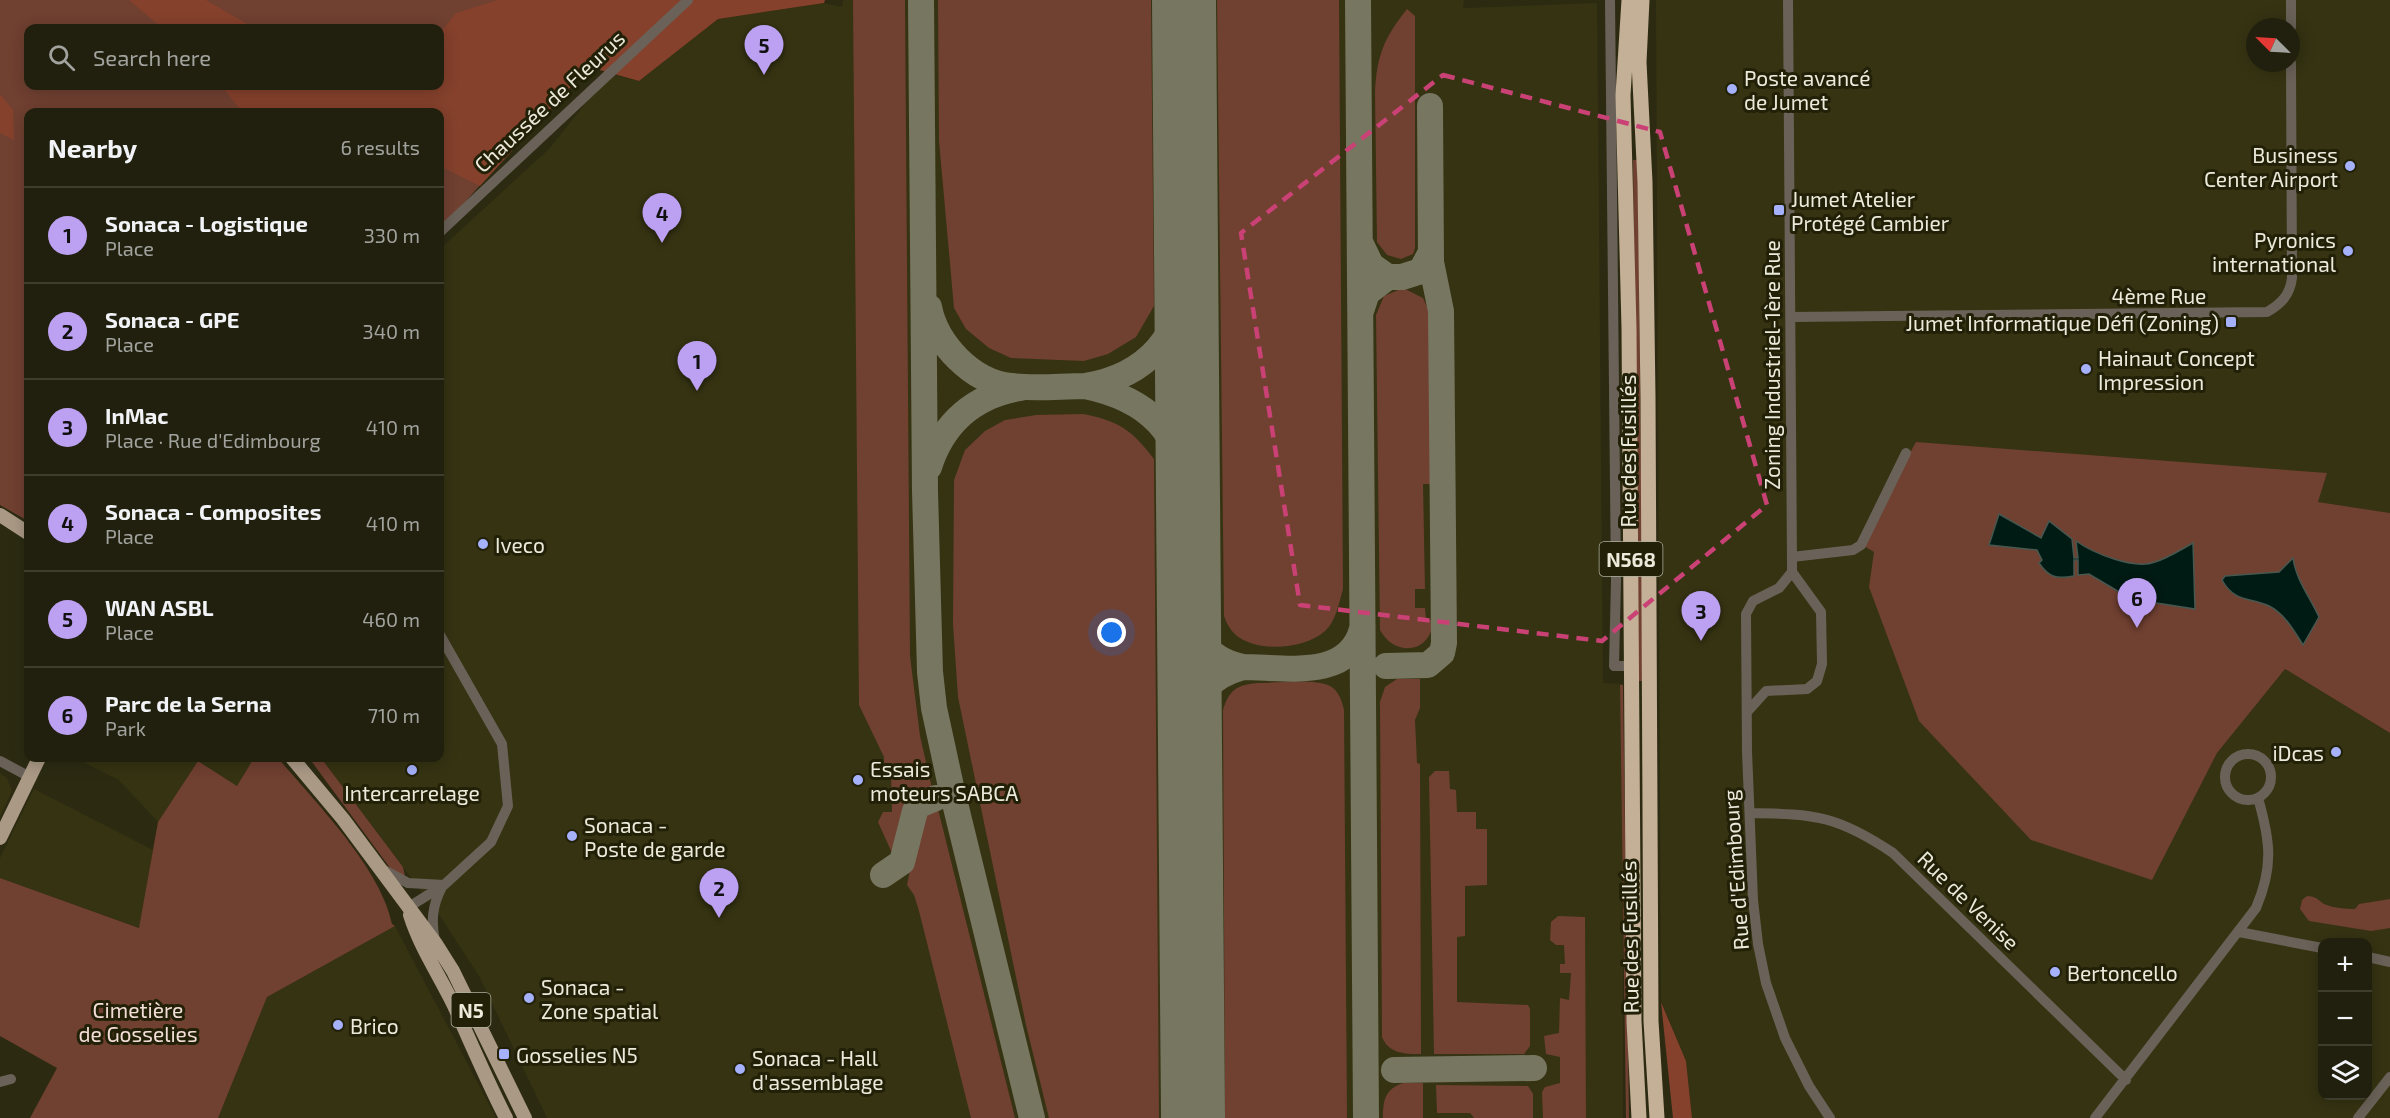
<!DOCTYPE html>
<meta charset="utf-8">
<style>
body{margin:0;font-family:"Exo 2",sans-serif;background:#292817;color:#f1f3f6}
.controls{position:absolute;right:18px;bottom:18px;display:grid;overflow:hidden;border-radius:12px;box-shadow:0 3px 15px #0003}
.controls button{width:54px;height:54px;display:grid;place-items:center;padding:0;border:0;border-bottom:2px solid #3e3e2e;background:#21200e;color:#f1f3f6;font:30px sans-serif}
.compass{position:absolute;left:2246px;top:18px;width:54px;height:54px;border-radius:50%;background:#21200e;box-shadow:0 3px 15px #0003;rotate:294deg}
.you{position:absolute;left:1112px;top:633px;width:21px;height:21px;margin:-15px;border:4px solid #fff;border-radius:50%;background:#1a73e8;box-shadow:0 0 0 9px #1a73e833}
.badge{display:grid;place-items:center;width:39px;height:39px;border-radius:50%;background:#bca0f2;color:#111;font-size:20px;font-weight:700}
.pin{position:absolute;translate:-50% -50px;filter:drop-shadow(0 2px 3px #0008)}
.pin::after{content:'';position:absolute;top:32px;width:21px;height:18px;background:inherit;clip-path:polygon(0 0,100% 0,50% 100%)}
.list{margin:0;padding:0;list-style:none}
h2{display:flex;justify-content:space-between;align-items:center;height:78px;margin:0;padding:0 24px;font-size:26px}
h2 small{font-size:20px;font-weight:400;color:#a2a39e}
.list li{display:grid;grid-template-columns:39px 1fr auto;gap:18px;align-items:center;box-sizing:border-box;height:96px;padding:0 24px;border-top:2px solid #3e3e2e}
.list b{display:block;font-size:22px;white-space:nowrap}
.list p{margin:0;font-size:20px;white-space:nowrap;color:#a2a39e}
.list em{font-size:20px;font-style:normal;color:#a2a39e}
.icon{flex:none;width:33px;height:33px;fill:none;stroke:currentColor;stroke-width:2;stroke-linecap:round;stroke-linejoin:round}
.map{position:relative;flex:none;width:2390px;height:1118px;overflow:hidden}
.search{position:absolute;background:#21200e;box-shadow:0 3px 15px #0003;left:24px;top:24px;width:420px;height:66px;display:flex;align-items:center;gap:15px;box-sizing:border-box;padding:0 21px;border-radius:12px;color:#a2a39e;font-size:22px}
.panel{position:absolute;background:#21200e;box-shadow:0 3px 15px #0003;left:24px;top:108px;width:420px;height:654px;border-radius:12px}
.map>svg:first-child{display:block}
</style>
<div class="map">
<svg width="2390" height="1118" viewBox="0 0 2390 1118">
<rect width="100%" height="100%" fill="#2c2b12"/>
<!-- built -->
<path fill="#353312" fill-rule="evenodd" d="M843,0H1464L1463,7L1467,8L1597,3L1603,683L1623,684V1118H547L479,976L442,919L321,758H440V249L549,149L609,74L639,81L718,19L824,3L842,7Z
M1656,0H2390V513L2318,502L2327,473L2152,880L2217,753L2285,669L2390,733V1118H1692L1686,1061L1661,1001ZM2255,27H2291V63H2255ZM2322,942H2368V1096H2322Z
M75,758H255L237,786L198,761L158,822L119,780Z
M0,773L7,778L12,791L0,817Z
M34,789L153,850L140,928L0,878V858Z
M395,926L496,1118H218L267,997Z"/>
<!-- green -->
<path fill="#704031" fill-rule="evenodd" d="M0,0H660L576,78L440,230V112H28V521L0,505ZM28,28H440V86H28Z
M853,0H905L910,656L920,736L932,788C899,800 908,824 897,851L892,853L878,822L883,812H892L891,772H884V757L859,705Z
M938,0H1151L1154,306L1136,337L1108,354L1084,361L1011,358L989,348L966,329L954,308L939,141Z
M1217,0H1339L1343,589C1339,603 1336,621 1325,631C1305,649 1262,652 1240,638C1232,633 1227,625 1224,616Z
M1407,9L1415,16V248L1413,254L1401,259L1387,255L1377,242L1375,92C1377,55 1384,38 1407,9Z
M1633,160H1638L1643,681H1637Z
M1403,288L1423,298L1430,313L1431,484H1423L1425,589H1415V608H1425L1426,620H1433C1432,653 1395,658 1380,630L1376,315L1384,296Z
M1083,414C1119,421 1132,430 1154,459L1159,1118H1049L1026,1025L958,697L953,624L954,480L965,450L985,431L1005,420L1036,415Z
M1916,442L2327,473L2318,502L2390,513V733L2285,669L2217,753L2152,880L2031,840L1919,721L1869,587L1874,552L1864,546L1906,453L1911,451Z
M1397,679H1420V708L1415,720L1417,763L1420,764L1421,1054C1405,1054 1389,1054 1382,1037L1380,702L1385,687Z
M1257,683C1276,683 1314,678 1330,686C1339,691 1342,701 1344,710L1347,1118H1225L1223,710C1229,690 1237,685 1257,683Z
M1620,685H1623L1629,1118H1626Z
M254,758H278C315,802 381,868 392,924L395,926L267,997L218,1118H30L57,1068L0,1036V878L139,928L158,822L198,761L237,786Z
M309,758H321L403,867L405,876H396Z
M1435,771H1449L1450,789L1456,790L1457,812H1476V829H1487V885L1465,886V936L1457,937V1002L1528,1005L1530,1009V1046L1524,1054H1434L1429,777Z
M938,809L1015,1118H971L919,911L914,895L907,885L920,820L925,814Z
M2307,896C2316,896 2318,900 2324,904C2332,908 2347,909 2355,909L2359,904L2390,899V928L2371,931L2309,921L2300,909L2302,900Z
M1558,916L1585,917L1586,1118H1543L1542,1092L1545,1087L1560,1083V1057L1546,1054L1544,1036L1559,1033L1560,998L1569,1000L1571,973H1560V964H1565L1564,945H1556L1550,940L1551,922Z
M1403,1083H1423V1118H1383C1383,1100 1385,1089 1403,1083Z
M1436,1085L1528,1086L1533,1094V1118H1474L1470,1113H1437Z"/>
<!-- forest -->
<path fill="#85412c" d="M129,0H206L254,28H162Z
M498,0H825L824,3L718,19L639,81L589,67L480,186L440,166V112H242L222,86H440V33L456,13Z
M0,94L13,110L14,140L0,133Z
M1661,1002L1686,1061L1692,1118H1673Z"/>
<!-- water -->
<path fill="#001a14" stroke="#465850" stroke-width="1.5" d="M1999,514L2041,538L2049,521L2072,539L2074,558H2078L2076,541C2093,553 2134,570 2155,562C2168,558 2180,550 2193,543L2195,609L2131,599L2089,574L2078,575V560H2074V576C2057,579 2049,578 2039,563L2042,560L2037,550L1989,545Z
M2293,558C2296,580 2310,597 2319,617L2303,645C2295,632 2284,613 2269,606C2250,597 2235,603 2222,580L2225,576L2279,572Z"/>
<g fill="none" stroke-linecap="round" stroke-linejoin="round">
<!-- taxiway -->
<path stroke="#777661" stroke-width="26" d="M921,0L925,491L930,672L934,708L952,791L1032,1118
M1358,0L1366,1118
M1360,242L1371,265L1388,277L1367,293L1361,311
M1186,272C1183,334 1148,376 1085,386C1148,399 1182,432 1188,498
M1388,277H1402L1421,271L1431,252
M929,307C936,344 972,382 1011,386C1035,389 1061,386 1085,386
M929,467C943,423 974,396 1020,388
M1188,602C1197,637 1204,659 1243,667C1208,677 1198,693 1190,728
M1386,666L1428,665L1442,653L1444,643L1441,311L1431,262L1430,106
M1243,667C1284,667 1349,681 1362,629
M883,875L902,862L915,811L919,805L936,798
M1394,1070L1534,1068"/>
<!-- runway -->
<path stroke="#777661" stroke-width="64" d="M1184,0L1193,1118"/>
<!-- minor -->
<path stroke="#6a6258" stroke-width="10" d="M1610,0L1616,581L1614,666H1632
M2291,0V27
M440,232L688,0
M1791,317L2267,312C2281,304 2290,295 2292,278L2291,63
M1792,557L1853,550L1861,545L1906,453
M1792,572L1779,588L1753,601L1746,614L1747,751L1753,900L1758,944L1766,983L1785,1038L1809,1086L1830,1118
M1748,711L1766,691L1807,689L1817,681L1822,664L1821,612L1792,572V564L1788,0
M2225 777a23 23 0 1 1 46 0a23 23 0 1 1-46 0Z
M0,761L30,777
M1751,813C1816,814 1838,816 1893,853L2126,1080
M382,869L408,883L444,885
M407,908L444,885L491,842L508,806L502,744L440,635
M2239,932L2322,948
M435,941C431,921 432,906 442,887
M2368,957L2390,962
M0,1082L11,1079
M2095,1118L2256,908C2274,866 2270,840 2258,798
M2358,1118L2390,1077"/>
<!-- major -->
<path stroke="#aa9985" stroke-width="14" d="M0,515L28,533
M292,758L343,819L436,944L453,971L525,1118
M0,838L39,758
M410,915C421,950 442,979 457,1012C473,1048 488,1083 506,1118"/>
<!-- highway -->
<path stroke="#c4af97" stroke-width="15" d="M1629,0L1623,95L1629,328L1634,1021L1639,1118
M1642,0L1639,62L1645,182L1648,397L1651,1021L1657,1118"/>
</g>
<!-- marked area -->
<path fill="none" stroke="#ca4275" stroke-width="4.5" stroke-dasharray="12 8" stroke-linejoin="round" d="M1443,75L1660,132L1767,505L1602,641L1300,605L1241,233Z"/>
<!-- markers -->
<g fill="#a6b1fc" stroke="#222108" stroke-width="2">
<circle cx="1732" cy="89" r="6"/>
<circle cx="2350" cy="166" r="6"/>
<rect x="1773" y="204" width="12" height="12" rx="3"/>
<circle cx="2348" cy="251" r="6"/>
<rect x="2225" y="316" width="12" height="12" rx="3"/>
<circle cx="2086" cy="369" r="6"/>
<circle cx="483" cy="544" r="6"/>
<circle cx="2336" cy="752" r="6"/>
<circle cx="412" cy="770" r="6"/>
<circle cx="858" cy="780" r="6"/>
<circle cx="572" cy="836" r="6"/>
<circle cx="2055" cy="972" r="6"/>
<circle cx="529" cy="998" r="6"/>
<circle cx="338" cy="1025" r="6"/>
<rect x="498" y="1048" width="12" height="12" rx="3"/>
<circle cx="740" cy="1069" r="6"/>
</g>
<g text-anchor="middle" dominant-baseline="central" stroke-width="6" stroke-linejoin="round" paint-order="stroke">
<!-- shield labels -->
<g fill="#222108" stroke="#afae9c" stroke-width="1.5">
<rect x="1599.5" y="542" width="63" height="34" rx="4.5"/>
<rect x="451.5" y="993" width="39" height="34" rx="4.5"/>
</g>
<g font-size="20" font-weight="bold" fill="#ebeadb">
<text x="1631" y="559">N568</text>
<text x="471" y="1010">N5</text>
</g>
<!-- poi labels -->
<g font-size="21" fill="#ebeadb" stroke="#222108" text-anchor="start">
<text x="1744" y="77">Poste avancé<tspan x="1744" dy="24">de Jumet</tspan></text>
<text x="2338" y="154" text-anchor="end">Business<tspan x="2338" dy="24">Center Airport</tspan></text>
<text x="1791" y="198">Jumet Atelier<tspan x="1791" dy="24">Protégé Cambier</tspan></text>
<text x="2336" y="239" text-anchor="end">Pyronics<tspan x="2336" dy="24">international</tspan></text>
<text x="2219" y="322" text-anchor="end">Jumet Informatique Défi (Zoning)</text>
<text x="2098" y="357">Hainaut Concept<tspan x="2098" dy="24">Impression</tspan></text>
<text x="495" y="544">Iveco</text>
<text x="2324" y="752" text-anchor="end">iDcas</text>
<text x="870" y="768">Essais<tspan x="870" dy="24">moteurs SABCA</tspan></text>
<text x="412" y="792" text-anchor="middle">Intercarrelage</text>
<text x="584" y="824">Sonaca -<tspan x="584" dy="24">Poste de garde</tspan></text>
<text x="2067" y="972">Bertoncello</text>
<text x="541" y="986">Sonaca -<tspan x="541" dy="24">Zone spatial</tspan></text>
<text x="350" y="1025">Brico</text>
<text x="516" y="1054">Gosselies N5</text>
<text x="752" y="1057">Sonaca - Hall<tspan x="752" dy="24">d'assemblage</tspan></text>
</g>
<!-- street labels -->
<g font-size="21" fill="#ebeadb" stroke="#222108">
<text transform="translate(549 101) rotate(-43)">Chaussée de Fleurus</text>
<text x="2159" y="295">4ème Rue</text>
<text transform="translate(1771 365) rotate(-90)">Zoning Industriel-1ère Rue</text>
<text transform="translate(1627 451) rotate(-90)">Rue des Fusillés</text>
<text transform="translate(1735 870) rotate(-94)">Rue d'Edimbourg</text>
<text transform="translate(1969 900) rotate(44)">Rue de Venise</text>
<text transform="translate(1629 937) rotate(-91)">Rue des Fusillés</text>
</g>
<!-- park labels -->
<g font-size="21" fill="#f3ddd7" stroke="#222108">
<text x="138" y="1009">Cimetière<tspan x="138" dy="24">de Gosselies</tspan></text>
</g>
</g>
</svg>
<div class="controls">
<button>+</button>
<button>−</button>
<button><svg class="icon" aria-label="layers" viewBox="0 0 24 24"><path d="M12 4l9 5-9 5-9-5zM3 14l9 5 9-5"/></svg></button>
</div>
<svg class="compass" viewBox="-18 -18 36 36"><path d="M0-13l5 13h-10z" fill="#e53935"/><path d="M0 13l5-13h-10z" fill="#a2a39e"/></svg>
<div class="you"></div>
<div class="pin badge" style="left:697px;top:391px">1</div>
<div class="pin badge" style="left:719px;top:918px">2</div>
<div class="pin badge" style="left:1701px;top:641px">3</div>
<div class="pin badge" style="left:662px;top:243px">4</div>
<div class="pin badge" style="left:764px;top:75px">5</div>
<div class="pin badge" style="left:2137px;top:628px">6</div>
<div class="search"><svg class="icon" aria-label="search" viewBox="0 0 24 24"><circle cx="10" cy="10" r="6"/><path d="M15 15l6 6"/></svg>Search here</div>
<section class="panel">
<h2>Nearby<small>6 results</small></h2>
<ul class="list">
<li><span class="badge">1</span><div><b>Sonaca - Logistique</b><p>Place</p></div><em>330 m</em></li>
<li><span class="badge">2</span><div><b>Sonaca - GPE</b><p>Place</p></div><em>340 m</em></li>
<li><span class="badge">3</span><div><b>InMac</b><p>Place · Rue d'Edimbourg</p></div><em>410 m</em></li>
<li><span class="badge">4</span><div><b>Sonaca - Composites</b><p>Place</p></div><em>410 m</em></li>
<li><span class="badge">5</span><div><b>WAN ASBL</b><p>Place</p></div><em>460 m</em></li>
<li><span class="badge">6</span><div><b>Parc de la Serna</b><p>Park</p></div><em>710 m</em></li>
</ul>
</section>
</div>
